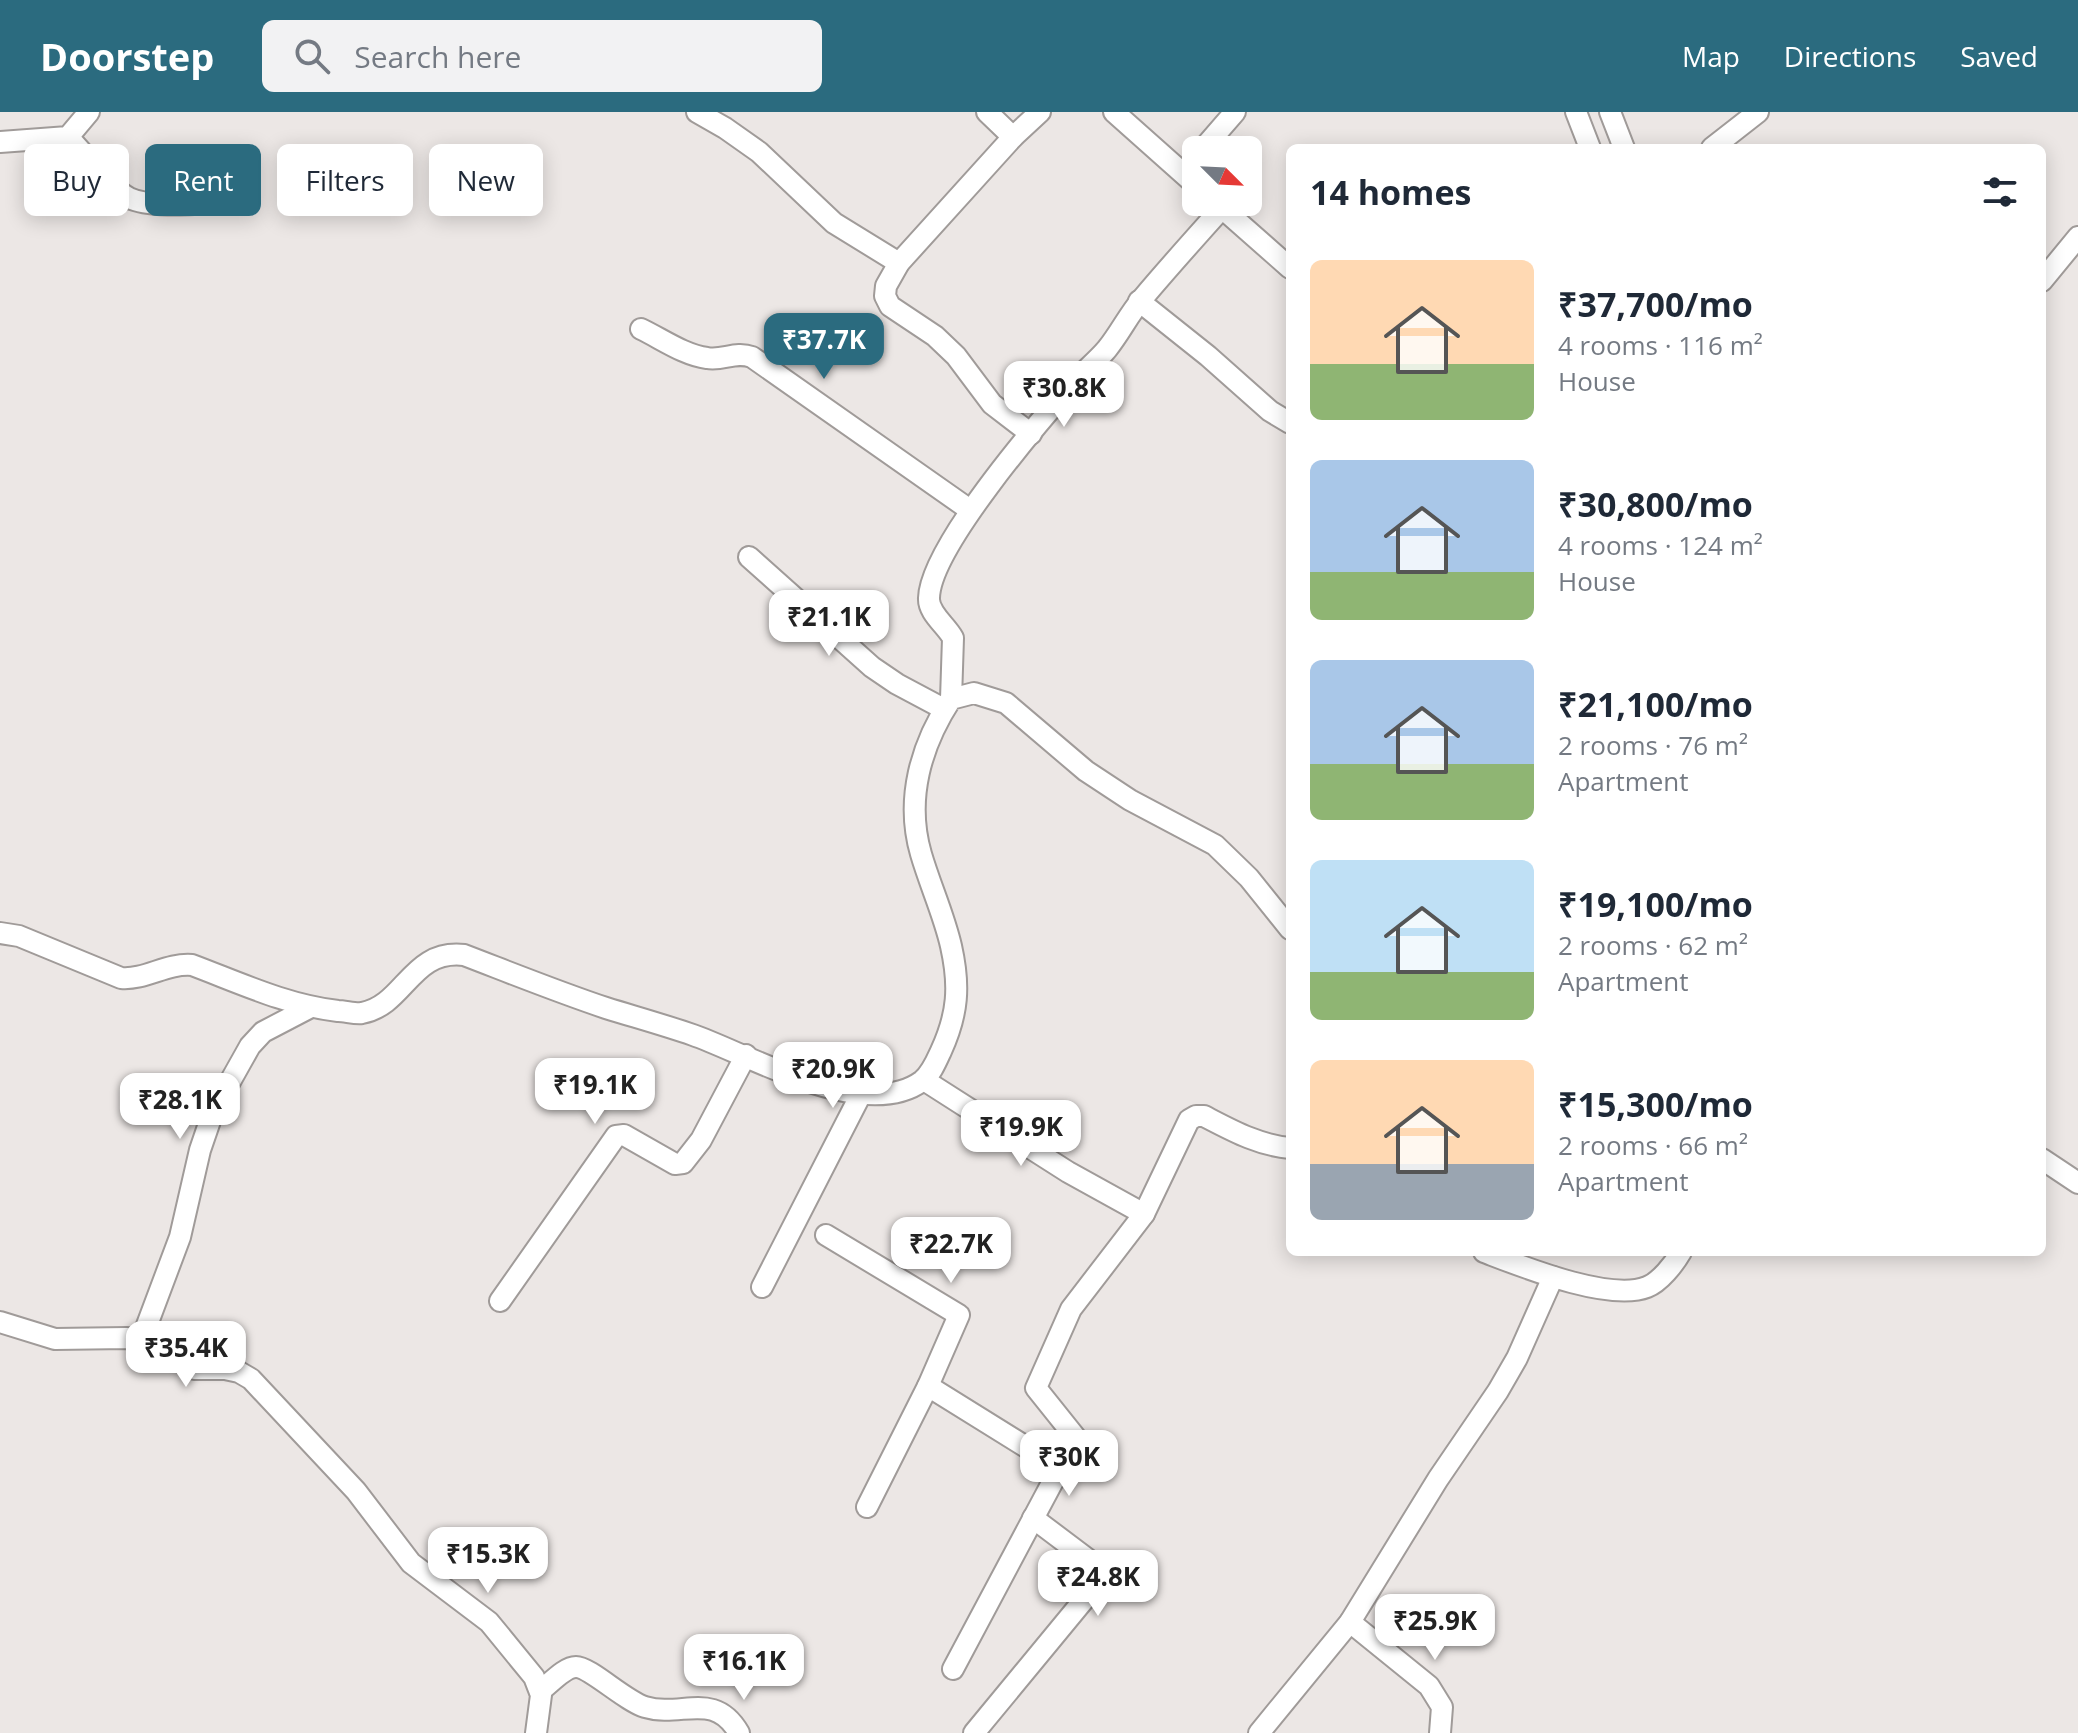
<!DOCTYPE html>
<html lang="en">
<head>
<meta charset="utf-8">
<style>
	:root { --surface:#fff; --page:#f2f2f3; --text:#1f2937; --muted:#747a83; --accent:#2b6b7f }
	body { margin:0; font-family:"Open Sans",sans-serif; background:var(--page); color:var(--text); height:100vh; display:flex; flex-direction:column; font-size:30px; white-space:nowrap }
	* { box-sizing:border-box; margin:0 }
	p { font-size:26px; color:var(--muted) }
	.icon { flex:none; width:44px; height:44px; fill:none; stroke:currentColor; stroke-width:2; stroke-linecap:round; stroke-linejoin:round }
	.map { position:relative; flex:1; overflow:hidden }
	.drawer { position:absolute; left:1286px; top:32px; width:760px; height:1112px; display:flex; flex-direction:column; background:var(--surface); border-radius:12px; box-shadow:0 4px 20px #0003 }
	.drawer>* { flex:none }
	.banner { position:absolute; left:24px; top:32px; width:760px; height:72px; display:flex; gap:16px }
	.needle { width:52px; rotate:114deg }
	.controls { position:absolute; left:1182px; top:24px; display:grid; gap:16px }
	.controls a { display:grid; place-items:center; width:80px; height:80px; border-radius:12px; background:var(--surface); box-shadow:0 4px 20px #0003; font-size:40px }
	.price { position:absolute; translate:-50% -68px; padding:0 18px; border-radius:16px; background:#fff; color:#222; font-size:26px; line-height:52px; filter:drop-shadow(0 2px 4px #0008) }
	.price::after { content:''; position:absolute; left:50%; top:48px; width:24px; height:18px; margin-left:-12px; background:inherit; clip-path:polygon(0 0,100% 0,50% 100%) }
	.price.current { background:var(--accent); color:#fff }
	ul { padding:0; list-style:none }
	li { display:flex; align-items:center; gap:24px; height:200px; padding:0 24px }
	li span { display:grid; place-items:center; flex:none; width:224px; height:160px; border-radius:12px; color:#555 }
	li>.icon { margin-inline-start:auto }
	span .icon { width:96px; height:96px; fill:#fffc; stroke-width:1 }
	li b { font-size:34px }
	h2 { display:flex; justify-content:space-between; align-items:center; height:96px; padding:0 24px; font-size:34px }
	.tag { padding:0 28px; border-radius:12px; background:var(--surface); box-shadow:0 4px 20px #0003; font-size:28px; line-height:72px }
	.tag.current { background:var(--accent); color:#fff }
	header { display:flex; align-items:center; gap:48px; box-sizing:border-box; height:112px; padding:0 40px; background:var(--accent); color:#fff }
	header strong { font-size:38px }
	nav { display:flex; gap:44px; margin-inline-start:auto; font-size:28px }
	.search { width:560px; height:72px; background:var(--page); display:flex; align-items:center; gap:20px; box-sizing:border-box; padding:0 28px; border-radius:12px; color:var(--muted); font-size:30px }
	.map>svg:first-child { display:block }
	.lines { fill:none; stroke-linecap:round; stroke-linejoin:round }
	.minor-casing { stroke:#a09b99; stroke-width:24 }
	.minor { stroke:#fff; stroke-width:20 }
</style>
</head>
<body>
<header>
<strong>Doorstep</strong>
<div class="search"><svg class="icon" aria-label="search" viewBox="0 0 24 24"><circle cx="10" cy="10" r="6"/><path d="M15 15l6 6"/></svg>Search here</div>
<nav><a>Map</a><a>Directions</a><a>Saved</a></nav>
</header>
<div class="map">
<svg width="2078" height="1621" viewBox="0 0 2078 1621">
	<rect width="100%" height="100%" fill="#ece7e5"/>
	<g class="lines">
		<g class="minor-casing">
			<g id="minor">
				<polyline points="697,0 725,16 759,40 834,111 899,151"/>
				<polyline points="987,0 1013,25"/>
				<polyline points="1114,0 1196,73"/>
				<polyline points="1576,0 1590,36"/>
				<polyline points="1610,0 1624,36"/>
				<path d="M68 25C85 42 109 75 129 86 152 97 202 91 228 90"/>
				<polyline points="0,30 68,25 89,0"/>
				<polyline points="1712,36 1758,0"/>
				<polyline points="1202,38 1235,0"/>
				<polyline points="1222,96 1290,156"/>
				<polyline points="2042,169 2078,125"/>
				<polyline points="1139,189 1208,244 1270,299 1290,311"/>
				<path d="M641 217C662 227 684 243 707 246 723 249 735 239 752 245L970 398"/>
				<polyline points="1031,322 992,292 956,244 935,224 890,194 885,184 886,174 899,151 1013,25 1040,0"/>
				<polyline points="749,445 872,555 897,572 944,597"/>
				<path d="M951 587 953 526C946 513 928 501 929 486 930 436 1038 311 1073 271 1084 259 1097 249 1107 237 1120 221 1129 202 1142 187 1168 156 1195 126 1222 96L1215 90"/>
				<path d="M0 821 19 824 121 866C146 868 166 851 192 853 240 871 286 893 338 899 345 899 355 902 362 901 405 893 411 837 464 843 511 861 558 880 606 896 635 905 664 913 693 923 750 943 865 1011 922 969 931 962 936 950 941 939 958 902 960 874 951 834 944 803 930 773 921 742 905 687 921 633 951 587L974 581 1006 591 1086 659 1130 688 1215 733 1249 766 1290 817"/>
				<polyline points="924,968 1068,1060 1144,1102"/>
				<polyline points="2042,1047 2078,1071"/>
				<polyline points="826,1123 959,1203 928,1274"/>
				<path d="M1484 1140C1521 1154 1609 1190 1647 1175 1660 1170 1674 1152 1681 1140"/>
				<polyline points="762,1175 861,982"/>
				<polyline points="500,1189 616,1024 624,1023 675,1052 683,1051 701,1028 746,943"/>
				<polyline points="0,1210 55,1227 127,1226 141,1229 194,1257 225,1257 239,1260 251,1267 356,1379 411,1451 489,1510 534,1565 541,1583 536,1621"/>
				<polyline points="141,1229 180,1125 200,1038 213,1000 250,934 263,920 309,896"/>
				<polyline points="867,1395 928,1274 1060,1356"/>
				<polyline points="1350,1510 1429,1574 1442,1595 1440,1621"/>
				<path d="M953 1557 1076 1326 1036 1276 1071 1197 1144 1102 1189 1008 1196 1004H1204C1233 1019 1258 1033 1290 1036"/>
				<path d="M540 1579C549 1573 564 1555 576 1555 590 1555 625 1589 645 1595 682 1606 714 1578 739 1621"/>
				<polyline points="974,1621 1106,1461 1033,1406"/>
				<polyline points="1259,1621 1350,1510 1438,1367 1498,1279 1517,1246 1553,1165"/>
			</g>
		</g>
		<use href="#minor" class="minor"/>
	</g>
</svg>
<div class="controls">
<a><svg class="needle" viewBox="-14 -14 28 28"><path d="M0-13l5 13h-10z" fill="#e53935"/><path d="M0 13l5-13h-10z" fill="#747a83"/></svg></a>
</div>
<b class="price current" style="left:824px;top:269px">₹37.7K</b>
<b class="price" style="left:1064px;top:317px">₹30.8K</b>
<b class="price" style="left:829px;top:546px">₹21.1K</b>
<b class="price" style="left:833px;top:998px">₹20.9K</b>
<b class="price" style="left:595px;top:1014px">₹19.1K</b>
<b class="price" style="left:180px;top:1029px">₹28.1K</b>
<b class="price" style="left:1021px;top:1056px">₹19.9K</b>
<b class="price" style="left:951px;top:1173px">₹22.7K</b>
<b class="price" style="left:186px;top:1277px">₹35.4K</b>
<b class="price" style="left:1069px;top:1386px">₹30K</b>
<b class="price" style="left:488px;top:1483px">₹15.3K</b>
<b class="price" style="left:1098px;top:1506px">₹24.8K</b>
<b class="price" style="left:1435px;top:1550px">₹25.9K</b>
<b class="price" style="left:744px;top:1590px">₹16.1K</b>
<div class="banner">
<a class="tag">Buy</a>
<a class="tag current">Rent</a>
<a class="tag">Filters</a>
<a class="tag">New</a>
</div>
<section class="drawer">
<h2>14 homes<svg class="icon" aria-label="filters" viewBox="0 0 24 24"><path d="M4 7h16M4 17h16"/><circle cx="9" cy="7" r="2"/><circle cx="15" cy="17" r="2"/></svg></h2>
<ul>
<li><span style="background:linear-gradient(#ffd9b3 65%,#8fb573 0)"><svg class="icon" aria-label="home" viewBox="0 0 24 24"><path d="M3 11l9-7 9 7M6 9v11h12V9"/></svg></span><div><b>₹37,700/mo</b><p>4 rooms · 116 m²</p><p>House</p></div></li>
<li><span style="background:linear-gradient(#a9c7e8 70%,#8fb573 0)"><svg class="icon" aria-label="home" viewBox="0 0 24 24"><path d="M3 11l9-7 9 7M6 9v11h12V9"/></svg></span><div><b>₹30,800/mo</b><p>4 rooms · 124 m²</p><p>House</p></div></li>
<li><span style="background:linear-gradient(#a9c7e8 65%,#8fb573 0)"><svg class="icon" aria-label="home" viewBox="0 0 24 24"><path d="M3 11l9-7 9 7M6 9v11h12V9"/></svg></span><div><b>₹21,100/mo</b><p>2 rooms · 76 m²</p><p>Apartment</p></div></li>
<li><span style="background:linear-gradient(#bfe0f5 70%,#8fb573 0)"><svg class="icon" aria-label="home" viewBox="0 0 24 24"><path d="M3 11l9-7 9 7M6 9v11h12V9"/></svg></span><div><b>₹19,100/mo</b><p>2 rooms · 62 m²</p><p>Apartment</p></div></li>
<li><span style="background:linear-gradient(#ffd9b3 65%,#9aa5b1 0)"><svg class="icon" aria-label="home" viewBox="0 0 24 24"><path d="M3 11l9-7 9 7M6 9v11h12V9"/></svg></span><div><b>₹15,300/mo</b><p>2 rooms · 66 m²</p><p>Apartment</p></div></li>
</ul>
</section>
</div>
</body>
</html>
